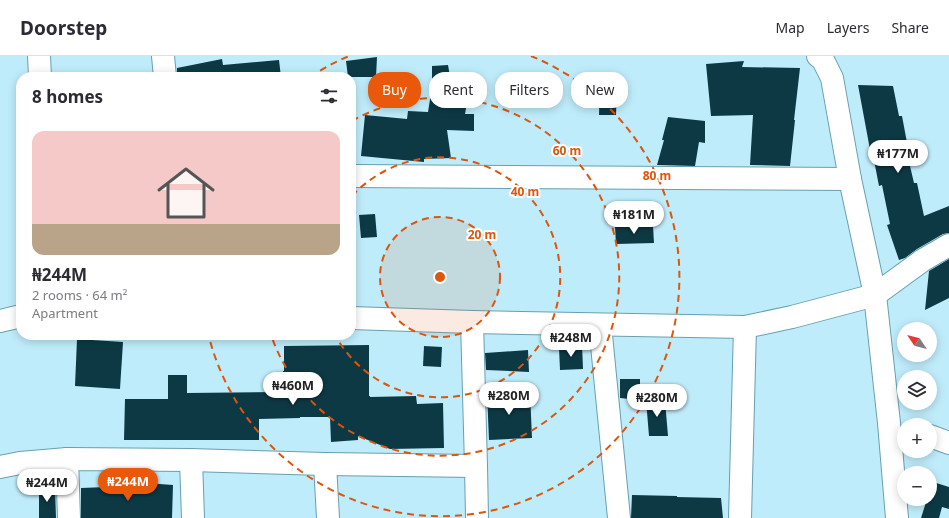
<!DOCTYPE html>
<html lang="en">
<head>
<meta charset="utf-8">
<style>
	:root { --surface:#fff; --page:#f2f2f3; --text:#2b2b33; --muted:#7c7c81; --line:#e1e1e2; --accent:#ea580c }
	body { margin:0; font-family:"Noto Sans",sans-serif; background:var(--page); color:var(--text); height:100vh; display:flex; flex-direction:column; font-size:15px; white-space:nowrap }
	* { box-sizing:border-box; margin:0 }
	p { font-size:13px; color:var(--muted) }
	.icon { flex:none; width:22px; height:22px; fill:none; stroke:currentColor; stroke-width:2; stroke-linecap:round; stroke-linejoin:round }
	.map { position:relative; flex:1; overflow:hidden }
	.drawer { position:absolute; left:16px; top:16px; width:340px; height:268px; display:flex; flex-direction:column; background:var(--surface); border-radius:16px; box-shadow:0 2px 10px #0003 }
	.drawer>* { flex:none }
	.top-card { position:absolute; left:368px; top:16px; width:380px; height:36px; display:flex; gap:8px }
	.needle { width:26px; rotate:305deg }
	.controls { position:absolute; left:897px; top:266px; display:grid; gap:8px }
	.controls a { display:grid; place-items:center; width:40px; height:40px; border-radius:50%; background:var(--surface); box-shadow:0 2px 10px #0003; font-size:20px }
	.price { position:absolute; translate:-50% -34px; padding:0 9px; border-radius:14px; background:#fff; color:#222; font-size:13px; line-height:26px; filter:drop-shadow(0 1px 2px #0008) }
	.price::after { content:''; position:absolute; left:50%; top:24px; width:12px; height:9px; margin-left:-6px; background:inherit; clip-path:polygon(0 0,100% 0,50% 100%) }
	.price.active { background:var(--accent); color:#fff }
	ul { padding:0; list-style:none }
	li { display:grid; align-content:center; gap:8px; height:212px; padding:0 16px }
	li+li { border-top:1px solid var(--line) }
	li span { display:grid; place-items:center; height:124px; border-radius:12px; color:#555 }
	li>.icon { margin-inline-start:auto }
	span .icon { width:72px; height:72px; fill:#fffc; stroke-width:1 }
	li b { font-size:17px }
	h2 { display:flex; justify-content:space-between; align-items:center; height:48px; padding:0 16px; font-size:17px }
	.tag { padding:0 14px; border-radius:16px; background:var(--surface); box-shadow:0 2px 10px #0003; font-size:14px; line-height:36px }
	.tag.active { background:var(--accent); color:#fff }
	header { display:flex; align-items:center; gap:24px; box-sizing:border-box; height:56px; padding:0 20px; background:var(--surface); border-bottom:1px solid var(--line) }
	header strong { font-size:19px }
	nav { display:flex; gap:22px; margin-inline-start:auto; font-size:14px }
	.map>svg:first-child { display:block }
	.building { fill:#0d3945 }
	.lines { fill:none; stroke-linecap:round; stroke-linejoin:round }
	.street-casing { stroke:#689fb1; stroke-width:24 }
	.street { stroke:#fff; stroke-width:22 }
	.ring { fill:none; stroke:#dc560d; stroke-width:2; stroke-dasharray:7 5 }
	.centre { fill:#dc560d; stroke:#fff; stroke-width:2 }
	.ring-label { font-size:12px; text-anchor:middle; font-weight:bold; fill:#dc560d; stroke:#fff; stroke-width:4; stroke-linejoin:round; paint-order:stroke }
</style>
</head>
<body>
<header>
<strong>Doorstep</strong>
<nav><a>Map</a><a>Layers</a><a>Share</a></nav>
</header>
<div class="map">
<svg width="949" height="462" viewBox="0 0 949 462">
	<rect width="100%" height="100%" fill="#bfecfb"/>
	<g class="building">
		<polygon points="377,1 376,21 348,21 346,5"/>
		<polygon points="222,3 223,9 279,4 281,21 177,21 177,12"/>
		<polygon points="744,5 742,11 800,12 794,64 795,64 790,110 750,109 753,59 711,60 706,8"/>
		<polygon points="448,9 453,38 469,36 465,58 474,58 474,75 447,74 451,102 424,103 424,106 361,100 365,59 407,63 408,55 428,56 432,31 432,10"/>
		<polygon points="600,26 617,27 616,59 599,59"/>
		<polygon points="858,29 893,30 899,60 902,60 908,92 906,93 914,127 917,127 924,160 949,150 949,177 943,178 917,193 905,202 899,204 887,169 890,168 882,129 879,130 873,99 871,99"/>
		<polygon points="668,61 705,65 705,87 699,86 695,110 657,109 664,84 662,84"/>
		<polygon points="375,158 377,181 361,182 359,159"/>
		<polygon points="653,170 654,187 616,188 615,171"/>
		<polygon points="949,203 949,242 925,254 929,215"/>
		<polygon points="77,283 123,286 120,333 75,330"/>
		<polygon points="582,288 583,313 560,314 559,292"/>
		<polygon points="369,289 369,340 370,340 370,341 416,340 417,348 443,347 444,392 390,393 358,380 358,384 331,386 330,361 300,361 300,362 259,363 259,384 124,384 125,343 168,343 168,319 187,319 187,337 282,336 283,315 284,315 284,290"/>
		<polygon points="424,290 442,291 441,311 423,310"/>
		<polygon points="528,294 529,316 486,314 485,297"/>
		<polygon points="620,323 640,323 640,344 620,342"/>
		<polygon points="530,336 532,382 489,384 487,337"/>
		<polygon points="646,344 665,345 668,380 649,380"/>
		<polygon points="132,426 173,429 172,462 81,462 81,432 132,430"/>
		<polygon points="933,426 949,431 949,453 942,451 939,462 921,462 927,443 930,443 930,435"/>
		<polygon points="39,431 55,431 56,462 39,462"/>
		<polygon points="632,439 677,440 677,441 721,442 723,462 631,462"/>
	</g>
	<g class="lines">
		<g class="street-casing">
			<g id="street">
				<polyline points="39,0 40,21"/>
				<polyline points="163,0 165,21"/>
				<polyline points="818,0 823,4 832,22 850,123 875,239 889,367 897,462"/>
				<polyline points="351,120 850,123"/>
				<polyline points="351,262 472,266 745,271 792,261 875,239 923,204 949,189"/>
				<polyline points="0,265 21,260"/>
				<polyline points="472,266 476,410 477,462"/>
				<polyline points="600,269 619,462"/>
				<polyline points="930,380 949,387"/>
				<polyline points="67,403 69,462"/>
				<polyline points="191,404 193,462"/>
				<polyline points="325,408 328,462"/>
				<polyline points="0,411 20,407 67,403 191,404 325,408 476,410"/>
				<polyline points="740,462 745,271"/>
			</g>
		</g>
		<use href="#street" class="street"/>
	</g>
	<circle cx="440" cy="221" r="60" fill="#dc560d" fill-opacity=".12"/>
	<g class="ring">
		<circle cx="440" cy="221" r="60"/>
		<path d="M352 140A120 120 0 1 1 335 279"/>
		<path d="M352 65A179 179 0 1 1 271 279"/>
		<path d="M310 21A239 239 0 0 1 349 0M531 0A239 239 0 1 1 209 281"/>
	</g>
	<circle cx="440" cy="221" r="6" class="centre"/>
	<g class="ring-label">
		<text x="567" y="99">60 m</text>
		<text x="657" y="124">80 m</text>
		<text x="525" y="140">40 m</text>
		<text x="482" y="183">20 m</text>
	</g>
</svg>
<div class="controls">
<a><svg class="needle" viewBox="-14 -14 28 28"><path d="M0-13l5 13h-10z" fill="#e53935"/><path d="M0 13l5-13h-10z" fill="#7c7c81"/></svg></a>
<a><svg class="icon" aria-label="layers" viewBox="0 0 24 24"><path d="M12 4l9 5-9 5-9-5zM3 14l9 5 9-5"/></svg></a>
<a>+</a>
<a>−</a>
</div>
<b class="price" style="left:898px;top:118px">₦177M</b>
<b class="price" style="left:634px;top:179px">₦181M</b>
<b class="price" style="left:571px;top:302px">₦248M</b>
<b class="price" style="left:293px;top:350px">₦460M</b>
<b class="price" style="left:509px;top:360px">₦280M</b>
<b class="price" style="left:657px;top:362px">₦280M</b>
<b class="price active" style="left:128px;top:446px">₦244M</b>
<b class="price" style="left:47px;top:447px">₦244M</b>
<div class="top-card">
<a class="tag active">Buy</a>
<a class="tag">Rent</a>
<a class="tag">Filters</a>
<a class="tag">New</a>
</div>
<section class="drawer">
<h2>8 homes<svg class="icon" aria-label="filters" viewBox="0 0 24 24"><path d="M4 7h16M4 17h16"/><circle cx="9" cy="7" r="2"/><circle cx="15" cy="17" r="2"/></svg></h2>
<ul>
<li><span style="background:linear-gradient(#f6c9c9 75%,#b9a48a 0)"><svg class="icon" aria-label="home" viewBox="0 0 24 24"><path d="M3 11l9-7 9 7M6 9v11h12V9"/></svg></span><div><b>₦244M</b><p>2 rooms · 64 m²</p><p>Apartment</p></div></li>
</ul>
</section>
</div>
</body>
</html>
